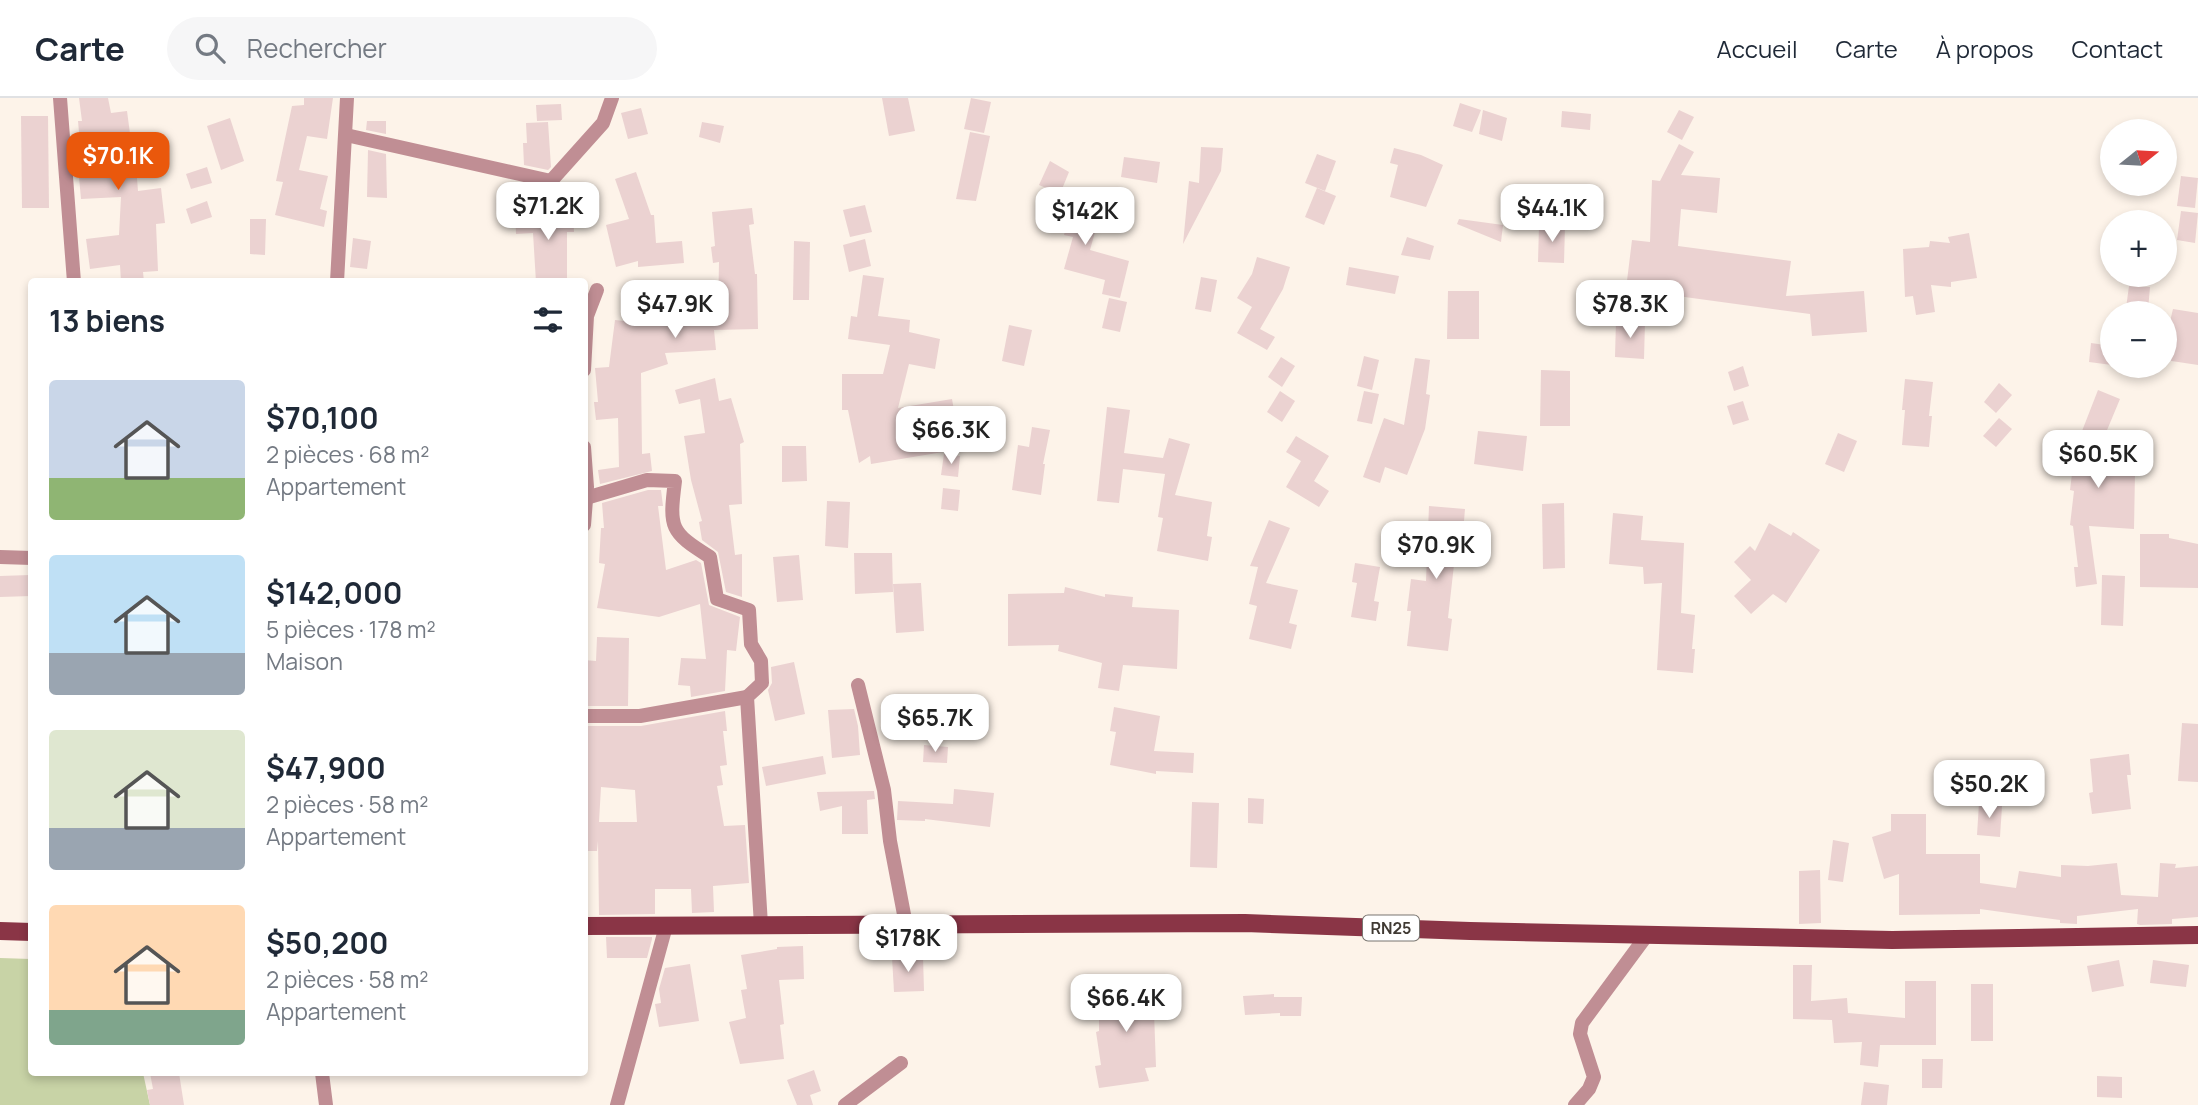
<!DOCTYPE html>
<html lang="fr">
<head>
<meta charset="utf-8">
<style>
	:root { --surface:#fff; --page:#f6f6f7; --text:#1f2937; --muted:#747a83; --line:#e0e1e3; --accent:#ea580c }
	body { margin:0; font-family:Manrope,sans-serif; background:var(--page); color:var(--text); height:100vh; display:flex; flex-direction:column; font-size:26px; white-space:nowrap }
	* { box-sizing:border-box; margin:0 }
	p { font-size:23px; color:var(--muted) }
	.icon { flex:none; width:38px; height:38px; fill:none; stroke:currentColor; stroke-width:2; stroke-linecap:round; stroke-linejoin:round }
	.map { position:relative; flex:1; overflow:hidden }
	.drawer { position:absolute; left:28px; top:180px; width:560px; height:798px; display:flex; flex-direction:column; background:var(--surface); border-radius:7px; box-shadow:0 4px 10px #0003 }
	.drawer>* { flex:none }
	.needle { width:46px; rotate:72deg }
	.tools { position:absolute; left:2100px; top:21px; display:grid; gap:14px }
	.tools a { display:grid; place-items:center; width:77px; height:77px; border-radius:50%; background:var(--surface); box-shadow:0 4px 10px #0003; font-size:35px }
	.price { position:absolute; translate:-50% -60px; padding:0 16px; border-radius:14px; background:#fff; color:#222; font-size:23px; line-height:46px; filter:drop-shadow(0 2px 4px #0008) }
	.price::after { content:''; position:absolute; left:50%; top:42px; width:21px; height:16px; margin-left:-10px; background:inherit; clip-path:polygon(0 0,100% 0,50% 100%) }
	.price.active { background:var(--accent); color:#fff }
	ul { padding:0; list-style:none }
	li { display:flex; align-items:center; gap:21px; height:175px; padding:0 21px }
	li span { display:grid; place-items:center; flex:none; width:196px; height:140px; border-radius:7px; color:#555 }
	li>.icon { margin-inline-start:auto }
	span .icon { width:84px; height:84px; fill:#fffc; stroke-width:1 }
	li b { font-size:30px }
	h2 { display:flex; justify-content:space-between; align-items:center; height:84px; padding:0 21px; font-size:30px }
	header { display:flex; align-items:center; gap:42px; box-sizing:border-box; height:98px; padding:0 35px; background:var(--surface); border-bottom:2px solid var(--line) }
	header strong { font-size:33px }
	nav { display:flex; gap:38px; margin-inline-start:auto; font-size:24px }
	.search { width:490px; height:63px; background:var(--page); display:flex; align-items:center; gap:18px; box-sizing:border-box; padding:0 24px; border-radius:38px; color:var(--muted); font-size:26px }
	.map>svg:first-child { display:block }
	.green { fill:#c8d3a6 }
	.building { fill:#ebd2d1; fill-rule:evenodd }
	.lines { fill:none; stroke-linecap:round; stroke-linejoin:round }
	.minor { stroke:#c08e94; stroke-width:14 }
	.primary { stroke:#8a3546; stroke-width:18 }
	.labels { text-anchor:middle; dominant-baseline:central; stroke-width:6; stroke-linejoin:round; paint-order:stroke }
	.shield { fill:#fff; stroke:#797570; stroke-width:2 }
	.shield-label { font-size:16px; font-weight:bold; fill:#403a33 }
</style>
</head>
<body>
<header>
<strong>Carte</strong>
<div class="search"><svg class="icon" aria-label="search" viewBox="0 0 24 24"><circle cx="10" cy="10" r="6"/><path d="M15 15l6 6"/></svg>Rechercher</div>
<nav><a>Accueil</a><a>Carte</a><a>À propos</a><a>Contact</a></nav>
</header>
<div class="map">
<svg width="2198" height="1007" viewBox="0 0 2198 1007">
	<rect width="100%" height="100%" fill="#fdf3e9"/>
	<polygon class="green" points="0,860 31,861 32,975 143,975 150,1007 0,1007"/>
	<g class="building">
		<polygon points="79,0 108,0 111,15 127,13 131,43 134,42 138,93 161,90 165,125 156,126 158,173 143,174 144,184 121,184 120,167 90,171 86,141 119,137 121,99 81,101 79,79 83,79 78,23 82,23"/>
		<polygon points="304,0 333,0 327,41 307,38 299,72 328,78 320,111 327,113 324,129 275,117 283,84 276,83 292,8 304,7"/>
		<polygon points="882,0 908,0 915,33 889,38"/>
		<polygon points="971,0 991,4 984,35 964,31"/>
		<polygon points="1460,5 1481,12 1472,34 1453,28"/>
		<polygon points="561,6 562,22 537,23 536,7"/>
		<polygon points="641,10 648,36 628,41 621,15"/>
		<polygon points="1483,12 1507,20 1502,43 1479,36"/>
		<polygon points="1679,12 1694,19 1682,42 1667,34"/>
		<polygon points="1562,13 1591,16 1590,32 1561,29"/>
		<polygon points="21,18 48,18 49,110 22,110"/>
		<polygon points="230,20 244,63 221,72 207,28"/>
		<polygon points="367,23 386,23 386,36 366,32"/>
		<polygon points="548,24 551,69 548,72 524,67 523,45 527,45 526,25"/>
		<polygon points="702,24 724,28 720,45 699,39"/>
		<polygon points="970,34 990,38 976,103 956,101"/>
		<polygon points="1679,46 1694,54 1681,77 1720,80 1717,115 1681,111 1678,148 1791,163 1786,198 1864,193 1867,234 1812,238 1810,216 1626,191 1632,142 1650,144 1652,82 1660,83"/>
		<polygon points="1201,49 1223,50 1221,73 1183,146 1189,83 1199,85"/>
		<polygon points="1394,50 1421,57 1443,67 1426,109 1390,99 1398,67 1390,65"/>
		<polygon points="368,52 386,56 387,100 367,99"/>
		<polygon points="1317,56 1336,63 1325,93 1305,85"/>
		<polygon points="1124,59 1160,64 1157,85 1121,79"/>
		<polygon points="1050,63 1069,74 1060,96 1039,87"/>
		<polygon points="207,69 212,85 191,91 186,76"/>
		<polygon points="636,74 651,117 654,117 656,145 682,143 684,165 638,169 638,163 616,169 606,127 629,121 615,81"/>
		<polygon points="2181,78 2198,80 2195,110 2177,108"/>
		<polygon points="1317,90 1336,98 1324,127 1305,119"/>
		<polygon points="1050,97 1070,106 1068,111 1099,120 1090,152 1129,163 1120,200 1102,196 1105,182 1064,171 1073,139 1064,137 1065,133 1039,122"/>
		<polygon points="207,103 212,119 191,126 186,111"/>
		<polygon points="865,107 872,134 850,139 843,112"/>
		<polygon points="752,110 754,126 749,127 755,176 757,176 758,231 714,232 716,252 665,255 668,266 641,275 642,356 650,355 652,373 600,386 598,372 619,369 618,320 596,322 594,304 598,304 595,270 609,269 615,222 650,226 649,220 718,214 719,164 713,165 711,149 715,148 712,114"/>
		<polygon points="573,113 574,134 567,134 567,184 536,184 533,135 516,136 515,115"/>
		<polygon points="2181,113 2198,115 2195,145 2177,142"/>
		<polygon points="250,121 266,121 265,157 250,156"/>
		<polygon points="1459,121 1503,127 1501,144 1457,126"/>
		<polygon points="1539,128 1565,128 1564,165 1538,164"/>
		<polygon points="1969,135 1977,180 1951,184 1951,189 1931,187 1935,214 1916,217 1913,198 1905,199 1903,151 1929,149 1930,143 1950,145 1948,139"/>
		<polygon points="1407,139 1434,148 1430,162 1401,157"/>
		<polygon points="353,140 371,143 367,171 350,169"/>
		<polygon points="865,141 871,168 849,174 843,147"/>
		<polygon points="794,143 810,144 809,202 793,202"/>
		<polygon points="1257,159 1290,169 1283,191 1260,231 1275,239 1267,252 1237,235 1252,209 1237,200 1252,176"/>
		<polygon points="1349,169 1399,178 1395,196 1346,187"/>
		<polygon points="863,177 884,180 878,218 910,222 909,234 940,241 935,271 909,266 898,310 952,301 955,318 949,319 955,352 871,366 870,358 859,365 848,312 842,312 842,276 883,276 890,247 848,241 851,218 857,219"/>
		<polygon points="1201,179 1217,182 1211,214 1195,211"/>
		<polygon points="2129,188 2150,189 2148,212 2126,210"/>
		<polygon points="1448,193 1479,193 1479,241 1447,241"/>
		<polygon points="1109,200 1127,204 1120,234 1102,230"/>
		<polygon points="2173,211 2198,215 2198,267 2165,262 2165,244"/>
		<polygon points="1616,222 1645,224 1644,261 1615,259"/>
		<polygon points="1009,227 1032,232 1024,268 1002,263"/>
		<polygon points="2091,245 2112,248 2112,267 2089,264"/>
		<polygon points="1364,258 1379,262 1372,292 1357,288"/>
		<polygon points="1281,259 1295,268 1282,289 1268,279"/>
		<polygon points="1415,260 1430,262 1426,296 1430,297 1425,331 1407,377 1385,369 1380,385 1363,379 1384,320 1404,327"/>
		<polygon points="1743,268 1749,288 1734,293 1728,274"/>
		<polygon points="1541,272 1570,273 1570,328 1540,328"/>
		<polygon points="715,280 719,303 731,300 744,344 740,346 742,406 729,407 735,457 742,456 742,499 726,494 718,454 702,442 699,424 702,423 691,382 684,338 705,335 700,301 679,306 675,292"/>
		<polygon points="1905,281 1933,284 1929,318 1932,318 1929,349 1902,347 1905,312 1902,312"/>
		<polygon points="1999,285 2012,297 1996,315 1984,304"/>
		<polygon points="2098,292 2120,301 2090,373 2135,375 2134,431 2089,428 2097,486 2076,489 2074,469 2078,469 2073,428 2070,427 2074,393 2070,392 2075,351"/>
		<polygon points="1280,293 1295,303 1282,324 1267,314"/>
		<polygon points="1364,293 1379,296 1372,326 1357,323"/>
		<polygon points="1743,303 1749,322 1733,327 1727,308"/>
		<polygon points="1107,309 1130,312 1124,355 1163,360 1169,340 1190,346 1175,397 1212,404 1207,438 1212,439 1208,463 1157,453 1163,420 1158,419 1165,376 1123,371 1119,405 1097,403"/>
		<polygon points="1999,320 2012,331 1996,349 1983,338"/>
		<polygon points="1032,329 1050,332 1043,366 1045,366 1041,397 1012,392 1018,347 1029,349"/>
		<polygon points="1478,333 1527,338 1523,373 1474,366"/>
		<polygon points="1838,335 1857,343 1844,374 1825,366"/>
		<polygon points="1296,338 1329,358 1314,383 1329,393 1319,409 1286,389 1301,363 1286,354"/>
		<polygon points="782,348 806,348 807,383 782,384"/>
		<polygon points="944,356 960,358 958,379 941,377"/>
		<polygon points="943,390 960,392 958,413 941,411"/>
		<polygon points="648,392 661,392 663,408 658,408 666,472 696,462 701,465 709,507 740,519 736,553 727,552 725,593 691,599 690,588 678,587 681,560 706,561 700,506 659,519 597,510 605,466 599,465 601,430 604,430 602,405"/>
		<polygon points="827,403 850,404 848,450 825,448"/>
		<polygon points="1564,405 1565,470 1543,471 1542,406"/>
		<polygon points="1429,408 1465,411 1461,459 1455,458 1448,520 1452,521 1448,553 1407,548 1411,513 1407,513 1411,481 1426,483"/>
		<polygon points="1613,415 1643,418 1641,442 1684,445 1681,515 1695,517 1692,551 1695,551 1693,575 1657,572 1662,485 1644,486 1643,469 1609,466"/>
		<polygon points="1269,422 1290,430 1266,485 1298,492 1289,525 1297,527 1291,551 1249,541 1257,508 1249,506 1258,469 1250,468"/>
		<polygon points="1769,425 1791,438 1793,434 1820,452 1786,505 1773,496 1751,516 1734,498 1751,482 1734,464 1750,448 1755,453"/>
		<polygon points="2140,436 2169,436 2169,440 2198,446 2198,490 2140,489"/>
		<polygon points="854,455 892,455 893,494 855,496"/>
		<polygon points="799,457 803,502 777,504 773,459"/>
		<polygon points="1355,465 1380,469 1374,503 1379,504 1376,523 1351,519 1357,485 1352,484"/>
		<polygon points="30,477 31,498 0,499 0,478"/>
		<polygon points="2102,477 2125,478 2123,528 2101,527"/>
		<polygon points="921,485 924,533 896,535 893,486"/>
		<polygon points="1065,489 1105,499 1105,496 1133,499 1132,509 1179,512 1177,571 1123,567 1119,593 1098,590 1102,565 1058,553 1059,547 1008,548 1008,496 1064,495"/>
		<polygon points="597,539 629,540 628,608 584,608 584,562 596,563"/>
		<polygon points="794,564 805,616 775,623 768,592 772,585 771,569"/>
		<polygon points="1114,609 1160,618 1154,653 1194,655 1193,675 1156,673 1156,676 1110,667 1116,634 1110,633"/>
		<polygon points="854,611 858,628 860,657 832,660 828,612"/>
		<path d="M725 613 727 633H723L727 667 720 668 723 687 717 688 724 728 745 727 749 785 713 788 714 814 692 815 691 791H655V816L599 817 598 743 597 753H584V628H641ZM601 689 635 692 637 724H599Z"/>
		<polygon points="2182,625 2198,626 2198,684 2178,683"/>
		<polygon points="924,647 948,649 947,665 923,664"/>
		<polygon points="2129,656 2131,677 2127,677 2131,711 2092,716 2089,695 2093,694 2090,661"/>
		<polygon points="823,658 826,676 766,688 762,669"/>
		<polygon points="954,691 994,695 990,729 925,721 925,723 897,722 898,703 953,706"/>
		<polygon points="874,693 875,701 867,702 868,736 842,736 842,708 820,713 817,694"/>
		<polygon points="1248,700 1264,701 1263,726 1248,725"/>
		<polygon points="1192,704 1219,705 1217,770 1190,769"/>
		<polygon points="1979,705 2002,708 2000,739 1977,737"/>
		<polygon points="1891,716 1926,716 1926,756 1980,756 1980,785 2016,790 2019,773 2061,779 2061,767 2088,768 2117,765 2121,797 2158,799 2160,765 2176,766 2175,770 2198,768 2198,819 2172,821 2172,826 2140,827 2137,826 2138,811 2077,818 2077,826 2060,825 2060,822 1980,811 1980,816 1899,817 1899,776 1884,781 1872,739 1891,733"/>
		<polygon points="1833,742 1849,745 1843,784 1828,782"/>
		<polygon points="1820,772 1821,825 1799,826 1799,773"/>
		<polygon points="606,839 652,839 652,841 647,860 607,860"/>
		<polygon points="803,848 804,881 779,882 784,926 780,927 784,961 740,966 729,924 746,920 741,892 747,891 741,857 777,851 777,849"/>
		<polygon points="923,858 924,893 894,894 892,859"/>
		<polygon points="2119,862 2124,888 2092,894 2087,868"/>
		<polygon points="2153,862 2189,867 2186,889 2150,885"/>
		<polygon points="690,866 699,923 659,929 655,906 661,905 659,891 665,870"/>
		<polygon points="1793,867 1812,867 1811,903 1847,900 1848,915 1905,920 1905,883 1936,883 1936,947 1880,947 1878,969 1860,967 1862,944 1834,945 1832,922 1793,921"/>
		<polygon points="1099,886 1153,886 1156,969 1145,970 1149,983 1099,990 1095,968 1101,967 1096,934 1099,933"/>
		<rect x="1971" y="886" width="22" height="57"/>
		<polygon points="1274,896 1274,899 1302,899 1301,918 1280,918 1280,915 1245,917 1243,898"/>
		<polygon points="1922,961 1943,961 1942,990 1922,990"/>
		<polygon points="814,972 821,993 810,997 813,1007 797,1007 787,982"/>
		<polygon points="150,975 179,975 184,1007 150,1007 147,992 153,991"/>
		<polygon points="2097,978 2122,979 2122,1000 2097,999"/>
		<polygon points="1864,984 1889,987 1887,1007 1861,1007"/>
	</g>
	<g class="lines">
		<g class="minor">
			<polyline points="60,0 74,184"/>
			<polyline points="346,37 551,83 603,25 612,0"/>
			<polyline points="337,184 347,0"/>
			<polyline points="584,272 587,218 597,192"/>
			<polyline points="584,349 587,389 584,427"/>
			<path d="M586 400 647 382 675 383C669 430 670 434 710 459L717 501 749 512 751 546 761 563 762 585 747 599 761 827"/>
			<polyline points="0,459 32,460"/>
			<polyline points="858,587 884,692 890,743 906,827"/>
			<polyline points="584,618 640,618 747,599"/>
			<polyline points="322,975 326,1007"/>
			<polyline points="617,1007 666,828"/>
			<polyline points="845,1007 901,965"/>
			<polyline points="1575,1007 1589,991 1594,979 1580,936 1582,925 1647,837"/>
		</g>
		<g class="primary">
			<polyline points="584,828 1245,825 1470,833 1892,842 2198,837"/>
			<polyline points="0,833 32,834"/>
		</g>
	</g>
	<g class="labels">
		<rect class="shield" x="1363" y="817.5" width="56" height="25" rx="5"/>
		<g class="shield-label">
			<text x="1391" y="830">RN25</text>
		</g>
	</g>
</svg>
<div class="tools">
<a><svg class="needle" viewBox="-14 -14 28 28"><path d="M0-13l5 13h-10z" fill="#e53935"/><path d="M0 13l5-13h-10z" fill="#747a83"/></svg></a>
<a>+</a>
<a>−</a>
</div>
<b class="price active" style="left:118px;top:94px">$70.1K</b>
<b class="price" style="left:548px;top:144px">$71.2K</b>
<b class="price" style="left:1552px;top:146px">$44.1K</b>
<b class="price" style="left:1085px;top:149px">$142K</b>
<b class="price" style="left:675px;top:242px">$47.9K</b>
<b class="price" style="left:1630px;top:242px">$78.3K</b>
<b class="price" style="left:951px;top:368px">$66.3K</b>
<b class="price" style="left:2098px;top:392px">$60.5K</b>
<b class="price" style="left:1436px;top:483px">$70.9K</b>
<b class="price" style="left:935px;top:656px">$65.7K</b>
<b class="price" style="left:1989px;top:722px">$50.2K</b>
<b class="price" style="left:908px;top:876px">$178K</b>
<b class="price" style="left:1126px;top:936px">$66.4K</b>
<section class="drawer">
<h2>13 biens<svg class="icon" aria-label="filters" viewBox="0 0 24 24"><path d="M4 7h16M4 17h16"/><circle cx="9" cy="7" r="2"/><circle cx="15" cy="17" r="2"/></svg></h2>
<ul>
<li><span style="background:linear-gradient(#c9d6e8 70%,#8fb573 0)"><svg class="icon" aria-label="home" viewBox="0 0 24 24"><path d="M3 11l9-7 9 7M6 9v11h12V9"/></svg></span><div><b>$70,100</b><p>2 pièces · 68 m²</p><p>Appartement</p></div></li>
<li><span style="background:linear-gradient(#bfe0f5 70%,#9aa5b1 0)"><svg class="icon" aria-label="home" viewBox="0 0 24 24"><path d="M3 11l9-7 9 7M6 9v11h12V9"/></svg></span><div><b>$142,000</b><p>5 pièces · 178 m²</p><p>Maison</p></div></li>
<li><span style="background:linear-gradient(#dfe7d0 70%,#9aa5b1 0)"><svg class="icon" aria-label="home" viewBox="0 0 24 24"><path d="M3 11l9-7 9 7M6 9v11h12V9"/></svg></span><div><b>$47,900</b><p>2 pièces · 58 m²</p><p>Appartement</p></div></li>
<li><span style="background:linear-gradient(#ffd9b3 75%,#7fa58c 0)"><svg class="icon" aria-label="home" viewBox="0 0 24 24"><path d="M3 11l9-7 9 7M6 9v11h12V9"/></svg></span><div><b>$50,200</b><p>2 pièces · 58 m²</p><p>Appartement</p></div></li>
</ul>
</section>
</div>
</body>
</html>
